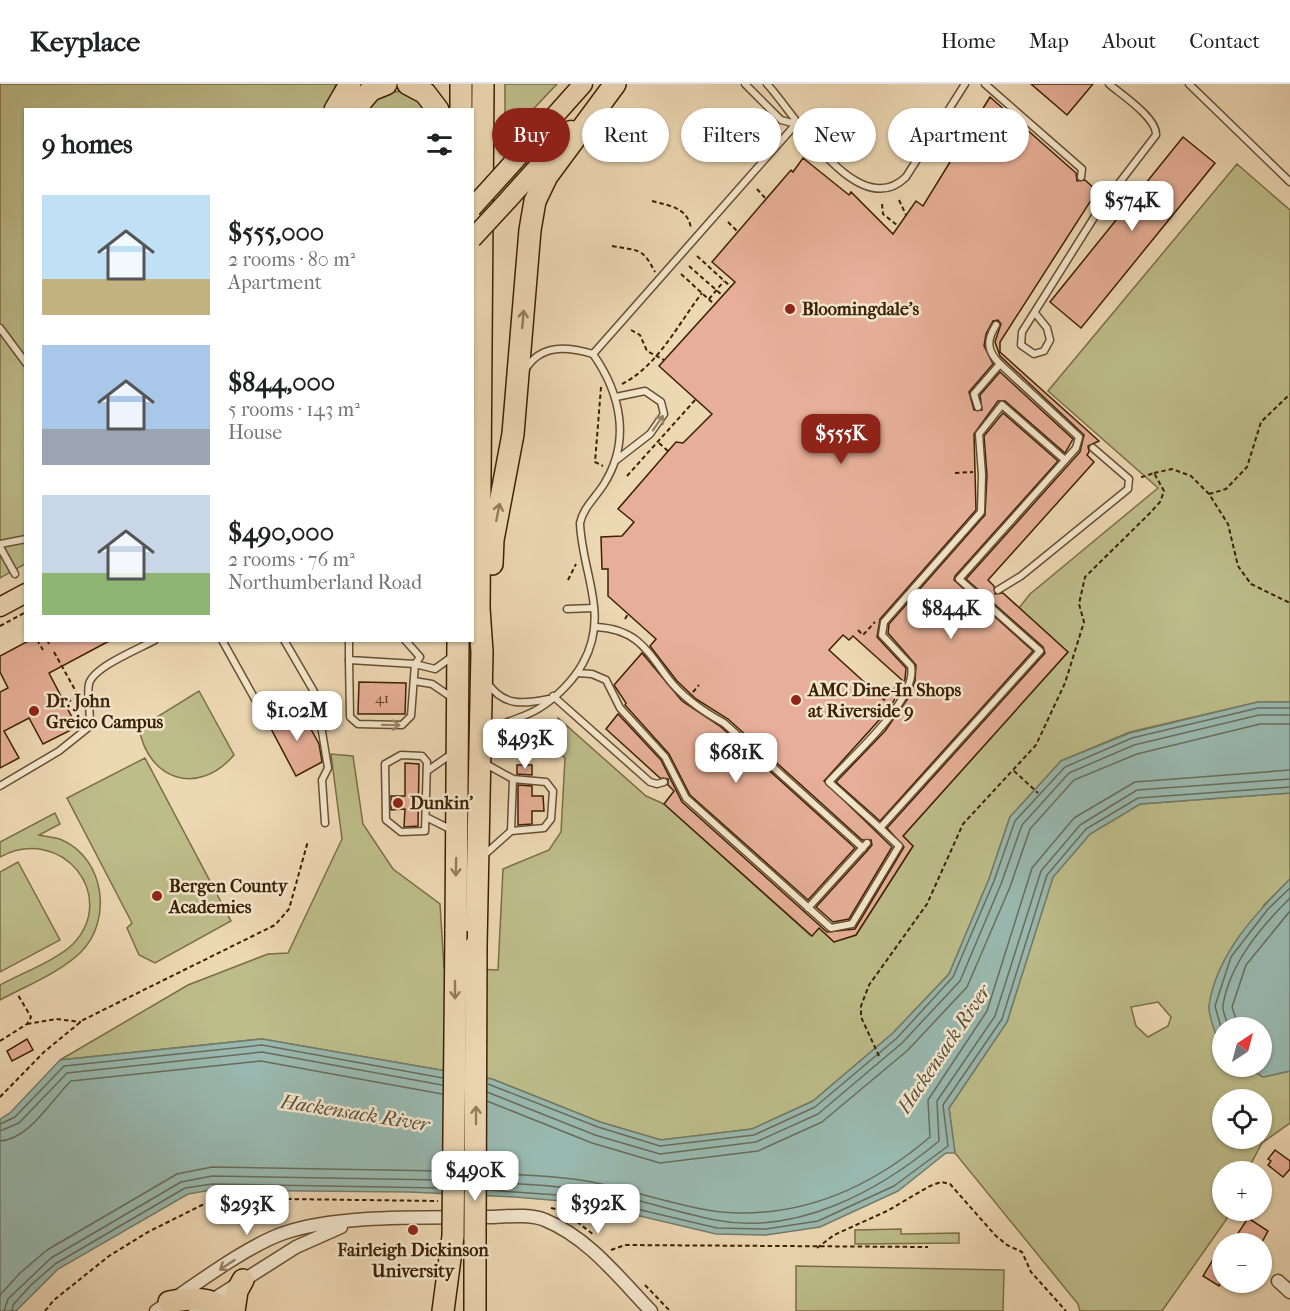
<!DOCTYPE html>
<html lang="en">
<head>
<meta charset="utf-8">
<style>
	:root { --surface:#fff; --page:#f2f2f2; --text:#202124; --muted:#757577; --line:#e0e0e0; --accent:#8f2418 }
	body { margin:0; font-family:"IM FELL French Canon",serif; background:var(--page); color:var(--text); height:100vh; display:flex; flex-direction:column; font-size:22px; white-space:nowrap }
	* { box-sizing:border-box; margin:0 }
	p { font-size:20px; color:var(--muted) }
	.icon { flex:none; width:33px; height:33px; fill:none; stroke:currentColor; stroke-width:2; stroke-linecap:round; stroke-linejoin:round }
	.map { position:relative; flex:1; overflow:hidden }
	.side { position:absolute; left:24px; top:24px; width:450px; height:534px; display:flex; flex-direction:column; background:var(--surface); border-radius:0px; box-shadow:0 2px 4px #0004 }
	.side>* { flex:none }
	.banner { position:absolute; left:492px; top:24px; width:570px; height:54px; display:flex; gap:12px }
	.needle { width:39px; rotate:36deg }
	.buttons { position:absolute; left:1212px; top:933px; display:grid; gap:12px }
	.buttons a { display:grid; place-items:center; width:60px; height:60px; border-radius:50%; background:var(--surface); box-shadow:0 2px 4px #0004; font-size:30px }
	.price { position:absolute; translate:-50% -51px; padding:0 14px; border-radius:12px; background:#fff; color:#222; font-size:20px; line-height:39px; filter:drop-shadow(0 2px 3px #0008) }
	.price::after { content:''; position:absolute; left:50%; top:36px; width:18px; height:14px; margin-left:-9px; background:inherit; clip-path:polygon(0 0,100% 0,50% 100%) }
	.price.selected { background:var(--accent); color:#fff }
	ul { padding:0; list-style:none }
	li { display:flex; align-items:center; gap:18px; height:150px; padding:0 18px }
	li span { display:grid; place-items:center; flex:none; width:168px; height:120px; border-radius:0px; color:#555 }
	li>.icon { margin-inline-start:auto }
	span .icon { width:72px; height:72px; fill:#fffc; stroke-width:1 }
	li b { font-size:26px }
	h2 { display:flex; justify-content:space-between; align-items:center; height:72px; padding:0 18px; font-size:26px }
	.chip { padding:0 21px; border-radius:27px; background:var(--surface); box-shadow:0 2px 4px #0004; font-size:21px; line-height:54px }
	.chip.selected { background:var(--accent); color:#fff }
	header { display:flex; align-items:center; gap:36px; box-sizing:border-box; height:84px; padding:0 30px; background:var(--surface); border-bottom:2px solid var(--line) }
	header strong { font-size:28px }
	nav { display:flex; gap:33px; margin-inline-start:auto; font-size:21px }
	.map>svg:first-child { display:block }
	.green { fill:#bdbd8a; stroke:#7c6e46; stroke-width:1.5; fill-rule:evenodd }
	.water { fill:#99b9b0; stroke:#747c6a; stroke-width:1.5 }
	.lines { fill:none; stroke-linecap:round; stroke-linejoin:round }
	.shore { stroke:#6a6c59; stroke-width:1.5 }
	.building { fill:#e7af99; stroke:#3c2002; stroke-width:1.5; fill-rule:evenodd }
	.lane-casing { stroke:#684e2e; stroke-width:9 }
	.street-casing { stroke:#684e2e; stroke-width:15 }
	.primary-casing { stroke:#3c2002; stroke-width:21 }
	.highway-casing { stroke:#3c2002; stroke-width:24 }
	.path { stroke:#3c2002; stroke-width:2; stroke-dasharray:4.5 3; stroke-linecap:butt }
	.lane { stroke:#f3e6ce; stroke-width:6 }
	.street { stroke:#f3e6ce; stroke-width:12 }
	.primary { stroke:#edd8b4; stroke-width:18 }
	.highway { stroke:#edd8b4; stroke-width:21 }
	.primary-bridge-casing { stroke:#3c2002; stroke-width:21; stroke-linecap:butt }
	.highway-bridge-casing { stroke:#3c2002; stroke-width:24; stroke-linecap:butt }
	.primary-bridge { stroke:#edd8b4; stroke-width:18 }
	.highway-bridge { stroke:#edd8b4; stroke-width:21 }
	.oneway { stroke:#947c5b }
	.oneway2 { stroke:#988368 }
	.poi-dot { fill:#8f2418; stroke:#f3e6ce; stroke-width:2 }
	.labels { text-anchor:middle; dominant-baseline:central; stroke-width:5; stroke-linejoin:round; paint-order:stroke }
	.number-label { font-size:15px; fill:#674428 }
	.poi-label { font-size:18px; font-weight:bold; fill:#3c2002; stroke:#f3e6ce; text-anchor:start }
	.water-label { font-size:20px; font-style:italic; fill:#584e36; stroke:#f3e6ce }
</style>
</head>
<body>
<header>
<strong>Keyplace</strong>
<nav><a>Home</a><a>Map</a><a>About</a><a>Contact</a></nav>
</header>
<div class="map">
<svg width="1290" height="1227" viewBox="0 0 1290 1227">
	<rect width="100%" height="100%" fill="#edd8b4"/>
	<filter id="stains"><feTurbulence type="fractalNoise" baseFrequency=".00333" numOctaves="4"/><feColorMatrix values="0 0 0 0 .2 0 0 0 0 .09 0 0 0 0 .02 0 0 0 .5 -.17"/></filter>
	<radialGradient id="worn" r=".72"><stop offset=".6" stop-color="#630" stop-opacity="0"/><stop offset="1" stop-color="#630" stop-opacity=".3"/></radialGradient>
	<g class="green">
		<polygon points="0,0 336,0 326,25 26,26 25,480 0,494"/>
		<polygon points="505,0 557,0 505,55"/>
		<path d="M401 7 411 9 429 26H364C373 12 386 9 401 7Z"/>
		<polygon points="1237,80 1290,126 1290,618 1258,618 1130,648 1061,677 1010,733 989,795 949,890 893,949 813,1017 752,1045 661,1056 600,1038 492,995 262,955 60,976 188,901 268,870 288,869 342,755 331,670 353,672 363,740 393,785 440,820 444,884 498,886 503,785 549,766 561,748 565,674 545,656 558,634 646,712 664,720 811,852 819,844 834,858 856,851 913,762 903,752 1068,568 1019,524 1030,510 1158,404 1048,307"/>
		<path d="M199 607 234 671C198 713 148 696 139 644Z"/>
		<polygon points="145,674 231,837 155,879 139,871 127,844 132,839 67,714"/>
		<path d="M1290 709V795L1264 821 1209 923 1222 964V982L1248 983 1263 993 1290 987V1039L1262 1059 1247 1087 1222 1088V1126L1230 1127 1226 1136 1162 1227H1080L1078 1220 955 1069 949 1024 1007 938 1053 793 1090 750 1140 720ZM1158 918 1171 933 1168 942 1148 953 1136 942 1131 923ZM1222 1016H1262V1054H1222Z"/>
		<path d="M55 729 60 740 39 751C46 753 55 753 62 756 105 775 113 837 80 869 59 889 26 902 0 916V901C20 890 57 876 73 860 119 812 62 740 0 773V758Z"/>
		<polygon points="18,778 60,856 0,888 0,788"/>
		<polygon points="901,1145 901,1150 959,1149 959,1159 855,1160 855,1146"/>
		<polygon points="796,1182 1004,1186 1003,1227 796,1227"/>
	</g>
	<g class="water">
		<polygon points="1258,618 1290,618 1290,709 1140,720 1090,750 1053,793 1007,938 949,1024 955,1069 946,1069 898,1107 820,1143 766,1151 716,1150 585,1119 515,1113 409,1108 211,1106 188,1110 58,1185 16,1227 0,1227 0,1035 10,1029 60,976 262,955 492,995 600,1038 661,1056 752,1045 813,1017 893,949 949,890 989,795 1010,733 1061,677 1130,649"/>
		<path d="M1290 795V987L1263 993 1248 983 1262 982V944H1222V964C1217 955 1208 931 1209 921 1217 870 1255 830 1290 795Z"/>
	</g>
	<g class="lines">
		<g class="shore">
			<path d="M1229 944C1227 937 1222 928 1223 921 1230 879 1261 843 1290 814"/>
			<polyline points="1239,944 1232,923 1246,881 1290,827"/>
			<polyline points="1222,947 1215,922 1231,873 1268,825 1290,804"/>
			<polyline points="488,1000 598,1043 660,1062 754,1051 815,1023 897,954 953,893 994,797 1015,737 1065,683 1132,654 1258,624 1290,624"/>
			<polyline points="487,1008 595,1051 660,1070 756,1058 818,1030 902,959 960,897 1001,800 1022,741 1069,689 1134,661 1259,631 1290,631"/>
			<polyline points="487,1017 592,1059 660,1079 758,1067 822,1038 908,966 967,903 1010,803 1030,745 1074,696 1137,670 1260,640 1290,640"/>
			<polyline points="0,1040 15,1033 64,982 262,961 443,994"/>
			<polyline points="0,1047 19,1039 67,989 262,968 442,1001"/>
			<path d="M0 1057C30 1055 51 1016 71 997L261 977 442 1010"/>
			<path d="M487 1089C521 1091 558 1091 592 1098 632 1106 682 1124 721 1128 801 1135 869 1105 930 1053L928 1016 987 927 1032 784 1074 734 1135 698 1290 686"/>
			<path d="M487 1098C520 1100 554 1101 587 1106 630 1112 672 1127 715 1136 797 1152 879 1107 939 1057L937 1017 995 932 1041 787 1080 741 1137 706 1290 695"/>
			<polyline points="487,1106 586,1113 717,1144 766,1145 818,1137 894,1102 948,1062 943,1021 1002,935 1047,791 1086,745 1138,714 1290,703"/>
			<polyline points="0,1211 20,1189 47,1166 177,1090 212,1083 442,1087"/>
			<polyline points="4,1227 8,1215 51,1174 181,1098 212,1092 442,1096"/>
			<polyline points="12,1227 13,1221 31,1201 55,1180 185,1104 212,1100 441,1104"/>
		</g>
	</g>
	<g class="building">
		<polygon points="1031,0 1093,0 1067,31"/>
		<path d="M990 13 1076 89 1077 97 1085 96 1097 107 1000 258V268L1099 357 1088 362 1089 368 1087 371 1094 378 988 496 994 502 995 510 1003 509 1068 568 903 752 913 762 856 851 834 858 819 844 812 852 664 720 674 707 668 701V695L660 694 606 645 618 630 661 676 682 718 827 848 855 845 904 763 887 744 1045 569 1043 563 966 495 1080 368 1084 351 1000 272 995 258 1001 240 998 236 993 237 986 250 984 262 993 280 969 308 974 326H982L980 311 1000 288 1073 355 1065 369 1005 317H998L974 350 976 426 880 535 877 553 906 584 905 595 890 624 824 697 892 763 849 835 833 838 816 823 867 767 872 761 871 756H862L728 635 696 615 677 597 650 562 656 555 608 512V485H602L601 453 622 452 634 438 618 425 676 358 683 359 712 330 659 282 735 198 712 178 791 86 793 88 803 74 849 111 851 108 893 150 916 117 923 122ZM843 551 849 556 853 552 902 596 884 616 829 566Z"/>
		<polygon points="1183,53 1215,79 1081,244 1050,218"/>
		<polygon points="1003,329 1058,377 955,492 954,496 1033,567 880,737 836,698 885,647 909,613 915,597 916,581 888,549 889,540 985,431 987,391 984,352"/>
		<polygon points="30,556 111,556 49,589 77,643 43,660 29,634 4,647 19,674 0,684 0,608 8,604 0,588 0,572"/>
		<polygon points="642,569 682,617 721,643 855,764 808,816 690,711 669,670 625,621 626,619 614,601"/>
		<polygon points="359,598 406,599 405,630 358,630"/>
		<polygon points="300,625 319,660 322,678 296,692 269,641"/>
		<polygon points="405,679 419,680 418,742 404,743 405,725 391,726 391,712 405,712"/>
		<polygon points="517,681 532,681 532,691 517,690"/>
		<polygon points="518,701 532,702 532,712 543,712 544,727 532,727 532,740 518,741"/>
		<polygon points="27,955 33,966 12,977 7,967"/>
		<polygon points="1275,1066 1290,1077 1290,1085 1283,1093 1268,1081 1271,1077 1268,1075"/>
		<polygon points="1248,1134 1268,1147 1261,1160 1231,1160"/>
		<polygon points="1222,1161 1222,1197 1219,1202 1203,1192"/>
	</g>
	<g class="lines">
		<g class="lane-casing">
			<g id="lane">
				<polyline points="745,0 781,36 796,40"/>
				<path d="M767 0C795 30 858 140 906 93L965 0"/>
				<polyline points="985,0 1082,85 1081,93"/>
				<polyline points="1189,0 1290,98"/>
				<path d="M1035 229 1047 244 1050 256 1044 267 1034 270 1021 261 1022 248 1100 124 1156 51C1157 34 1122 11 1109 0"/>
				<path d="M996 241C986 257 987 267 1000 280"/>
				<polyline points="0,244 26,279"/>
				<path d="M525 286C541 259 568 263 593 270"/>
				<path d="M978 323 974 310 1000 280 1079 353 1076 364 959 495 1040 567 880 744 829 698C851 673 918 616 911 582L882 551 884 538 981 428 982 391 979 350 1002 321 1065 376"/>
				<polyline points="615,377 650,350 664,330 661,318 645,307 616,313"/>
				<polyline points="0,460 26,455"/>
				<polyline points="0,463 15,490"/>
				<polyline points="998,506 1021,492 1128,405 1129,395 1093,364"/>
				<polyline points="567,525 594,524"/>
				<path d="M596 543C635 545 646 564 667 593 681 612 704 628 724 639L863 764"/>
				<polyline points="222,556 261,626"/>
				<polyline points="284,556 316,611 328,684 322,696 325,739"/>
				<polyline points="349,556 349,576 415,580 420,573 405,556"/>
				<polyline points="349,576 350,633 358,640 402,641 411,632 415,580 435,585 453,572"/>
				<polyline points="577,589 592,590 606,596 620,624 665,673 686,714 831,844 852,840 899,762 880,744"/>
				<polyline points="414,597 432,600 454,615"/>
				<path d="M487 598C503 623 524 620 549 615"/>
				<polyline points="553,612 650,698 657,700 664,698"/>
				<path d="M486 653C503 635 518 637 538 625 556 614 573 597 583 579 610 530 582 490 580 439 583 424 596 413 604 400 631 357 621 310 593 270L796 40"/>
				<polygon points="401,671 422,672 427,678 425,747 401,748 386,736 385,680"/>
				<polyline points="427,687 453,669"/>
				<path d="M0 702 59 667 89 643C92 629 86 614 89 600 93 583 139 565 155 556"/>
				<polyline points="426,733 452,746"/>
				<polyline points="511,747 513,695"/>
				<polyline points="483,772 511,747 544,744 551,735 553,707 546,698 513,695 484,679"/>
				<polyline points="808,824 867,759"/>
			</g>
		</g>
		<g class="street-casing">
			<g id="street">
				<polyline points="1278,1197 1290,1208"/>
				<path d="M156 1227C191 1204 246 1162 284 1149 341 1130 425 1134 487 1133 504 1133 529 1129 545 1136 589 1154 619 1194 651 1227"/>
				<polyline points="195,1227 296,1163 341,1143"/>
			</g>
		</g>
		<g class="primary-casing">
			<g id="primary">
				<polyline points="509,83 583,0"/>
				<polyline points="508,116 571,46"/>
				<polyline points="0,523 26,509"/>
			</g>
		</g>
		<g class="highway-casing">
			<g id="highway">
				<polyline points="408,0 425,9 438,26"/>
				<polyline points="335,26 350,0"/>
				<polyline points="354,26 371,6 386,0"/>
				<polyline points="461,26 461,0"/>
				<polyline points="492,480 493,456 513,350 530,146 535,117 547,92 615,0"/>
				<polyline points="456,847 458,556"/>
				<polyline points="476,861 482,568 479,524 483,0"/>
				<polyline points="475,1153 475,1227"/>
				<path d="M169 1218C194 1213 209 1214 231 1227"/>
				<polyline points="234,1227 237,1207 243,1196"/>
				<polyline points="443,1227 453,1152"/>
			</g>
		</g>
		<g class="path">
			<polyline points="757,105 766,115"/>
			<polyline points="899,116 906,131"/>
			<path d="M652 117C670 122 687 123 691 144"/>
			<polyline points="882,120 883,130 898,142"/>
			<polyline points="728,138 738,148"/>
			<path d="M612 162C639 167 642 163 655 188"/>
			<polyline points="697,172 731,203"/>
			<polyline points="689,182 723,212"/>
			<polyline points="681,190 715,221"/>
			<polyline points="709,215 724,197"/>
			<polyline points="631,246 640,251 647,267 664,276"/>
			<path d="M622 300C658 282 678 240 702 209"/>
			<polyline points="601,303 595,378 603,382"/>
			<polyline points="659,359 668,367"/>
			<polyline points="955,389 973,388"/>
			<polyline points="1154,389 1172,385 1191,392 1209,410 1228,440 1238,482 1251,500 1290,519"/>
			<polyline points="627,392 696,315"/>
			<polyline points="1209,410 1226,405 1247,383 1261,338 1290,310"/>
			<polyline points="568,496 576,480"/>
			<polyline points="625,535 628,530"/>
			<polyline points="0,542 26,528"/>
			<polyline points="858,546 863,551 875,538"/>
			<polyline points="37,556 43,566"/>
			<polyline points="47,556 50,562"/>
			<polyline points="54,568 79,613 65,619"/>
			<polyline points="693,608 699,601"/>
			<polyline points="1014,687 1038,709"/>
			<polyline points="27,940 56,935 81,938"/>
			<polyline points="0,957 27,940 31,933 18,911"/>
			<polyline points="879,972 861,933 861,922 869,901 927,820 963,740 1036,661 1065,599 1084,538 1079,520 1085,493 1150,429 1160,418 1164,407 1154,389 1139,394"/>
			<polyline points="0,1013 44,968 83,936 275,841 289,825 308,757"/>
			<polyline points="551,1124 563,1127 594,1151"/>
			<polyline points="817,1164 834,1151 887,1127 930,1102 941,1098 950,1100 995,1151 1007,1161 1022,1168 1031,1188 1066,1227"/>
			<polyline points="611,1166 625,1161 928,1163"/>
			<polyline points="645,1201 670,1227"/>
			<polyline points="45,1227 54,1216 109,1172 148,1148 202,1121 225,1116 247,1121 284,1115 438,1117"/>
		</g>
		<use href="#lane" class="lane"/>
		<use href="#street" class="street"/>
		<use href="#primary" class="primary"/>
		<use href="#highway" class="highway"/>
		<g class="primary-bridge-casing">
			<g id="primary-bridge">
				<polyline points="472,124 509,83"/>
				<polyline points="472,155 508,116"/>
			</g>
		</g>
		<g class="highway-bridge-casing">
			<g id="highway-bridge">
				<polyline points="453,1152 456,847"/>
				<polyline points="475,1153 476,861"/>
			</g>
		</g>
		<use href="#primary-bridge" class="primary-bridge"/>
		<use href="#highway-bridge" class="highway-bridge"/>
	</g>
	<defs><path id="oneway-shaft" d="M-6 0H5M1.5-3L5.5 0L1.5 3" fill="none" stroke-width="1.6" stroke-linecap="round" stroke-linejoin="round" transform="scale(1.5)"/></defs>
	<g class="oneway">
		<use href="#oneway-shaft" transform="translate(523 235) rotate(-85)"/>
		<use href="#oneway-shaft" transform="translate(498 428) rotate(-79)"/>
		<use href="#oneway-shaft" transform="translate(456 783) rotate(91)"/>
		<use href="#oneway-shaft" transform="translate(455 906) rotate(90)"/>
		<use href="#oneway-shaft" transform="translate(476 1031) rotate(-90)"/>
	</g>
	<g class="oneway2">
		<use href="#oneway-shaft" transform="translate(658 339) rotate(-55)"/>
		<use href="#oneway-shaft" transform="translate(391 641) rotate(1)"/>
		<use href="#oneway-shaft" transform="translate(227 1181) rotate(147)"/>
	</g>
	<g class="poi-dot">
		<circle cx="790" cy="225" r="6"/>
		<circle cx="796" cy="616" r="6"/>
		<circle cx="34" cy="627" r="6"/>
		<circle cx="398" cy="719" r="6"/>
		<circle cx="157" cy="812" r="6"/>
		<circle cx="413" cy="1146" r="6"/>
	</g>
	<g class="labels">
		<g class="number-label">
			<text x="382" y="614">41</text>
		</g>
		<g class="poi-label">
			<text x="802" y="225">Bloomingdale's</text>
			<text x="808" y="606">AMC Dine-In Shops<tspan x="808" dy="21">at Riverside 9</tspan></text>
			<text x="46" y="617">Dr. John<tspan x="46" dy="21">Greico Campus</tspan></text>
			<text x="410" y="719">Dunkin'</text>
			<text x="169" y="802">Bergen County<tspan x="169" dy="21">Academies</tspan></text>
			<text x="413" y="1166" text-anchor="middle">Fairleigh Dickinson<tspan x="413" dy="21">University</tspan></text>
		</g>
		<g class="water-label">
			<text transform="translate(944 965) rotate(-56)">Hackensack River</text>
			<text transform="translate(355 1029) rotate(9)">Hackensack River</text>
		</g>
	</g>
	<rect width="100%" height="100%" filter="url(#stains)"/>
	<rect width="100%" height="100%" fill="url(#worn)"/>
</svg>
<div class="buttons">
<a><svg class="needle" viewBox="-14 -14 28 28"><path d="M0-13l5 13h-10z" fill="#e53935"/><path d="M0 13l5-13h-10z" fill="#757577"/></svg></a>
<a><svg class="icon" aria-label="locate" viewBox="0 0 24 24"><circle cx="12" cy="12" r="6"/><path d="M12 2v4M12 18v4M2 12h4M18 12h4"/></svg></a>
<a>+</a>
<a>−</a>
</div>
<b class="price" style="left:1132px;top:148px">$574K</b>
<b class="price selected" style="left:841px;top:381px">$555K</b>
<b class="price" style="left:951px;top:556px">$844K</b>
<b class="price" style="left:297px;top:658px">$1.02M</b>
<b class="price" style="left:525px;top:686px">$493K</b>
<b class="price" style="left:736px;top:700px">$681K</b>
<b class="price" style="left:475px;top:1118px">$490K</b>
<b class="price" style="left:598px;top:1151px">$392K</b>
<b class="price" style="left:247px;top:1152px">$293K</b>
<div class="banner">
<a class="chip selected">Buy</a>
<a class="chip">Rent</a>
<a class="chip">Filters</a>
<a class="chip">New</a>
<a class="chip">Apartment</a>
</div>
<section class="side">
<h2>9 homes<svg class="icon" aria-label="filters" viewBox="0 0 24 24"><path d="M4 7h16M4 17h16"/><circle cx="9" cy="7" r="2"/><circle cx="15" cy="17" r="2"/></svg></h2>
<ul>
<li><span style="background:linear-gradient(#bfe0f5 70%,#c2b280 0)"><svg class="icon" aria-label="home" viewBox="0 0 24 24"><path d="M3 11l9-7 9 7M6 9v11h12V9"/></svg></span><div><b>$555,000</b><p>2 rooms · 80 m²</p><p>Apartment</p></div></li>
<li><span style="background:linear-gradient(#a9c7e8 70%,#9aa5b1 0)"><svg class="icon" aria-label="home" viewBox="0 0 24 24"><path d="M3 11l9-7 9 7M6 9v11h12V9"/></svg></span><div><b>$844,000</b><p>5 rooms · 143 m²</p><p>House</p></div></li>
<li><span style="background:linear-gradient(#c9d6e8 65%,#8fb573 0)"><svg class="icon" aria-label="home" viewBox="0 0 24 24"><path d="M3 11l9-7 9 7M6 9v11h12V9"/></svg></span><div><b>$490,000</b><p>2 rooms · 76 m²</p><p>Northumberland Road</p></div></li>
</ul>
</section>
</div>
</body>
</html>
